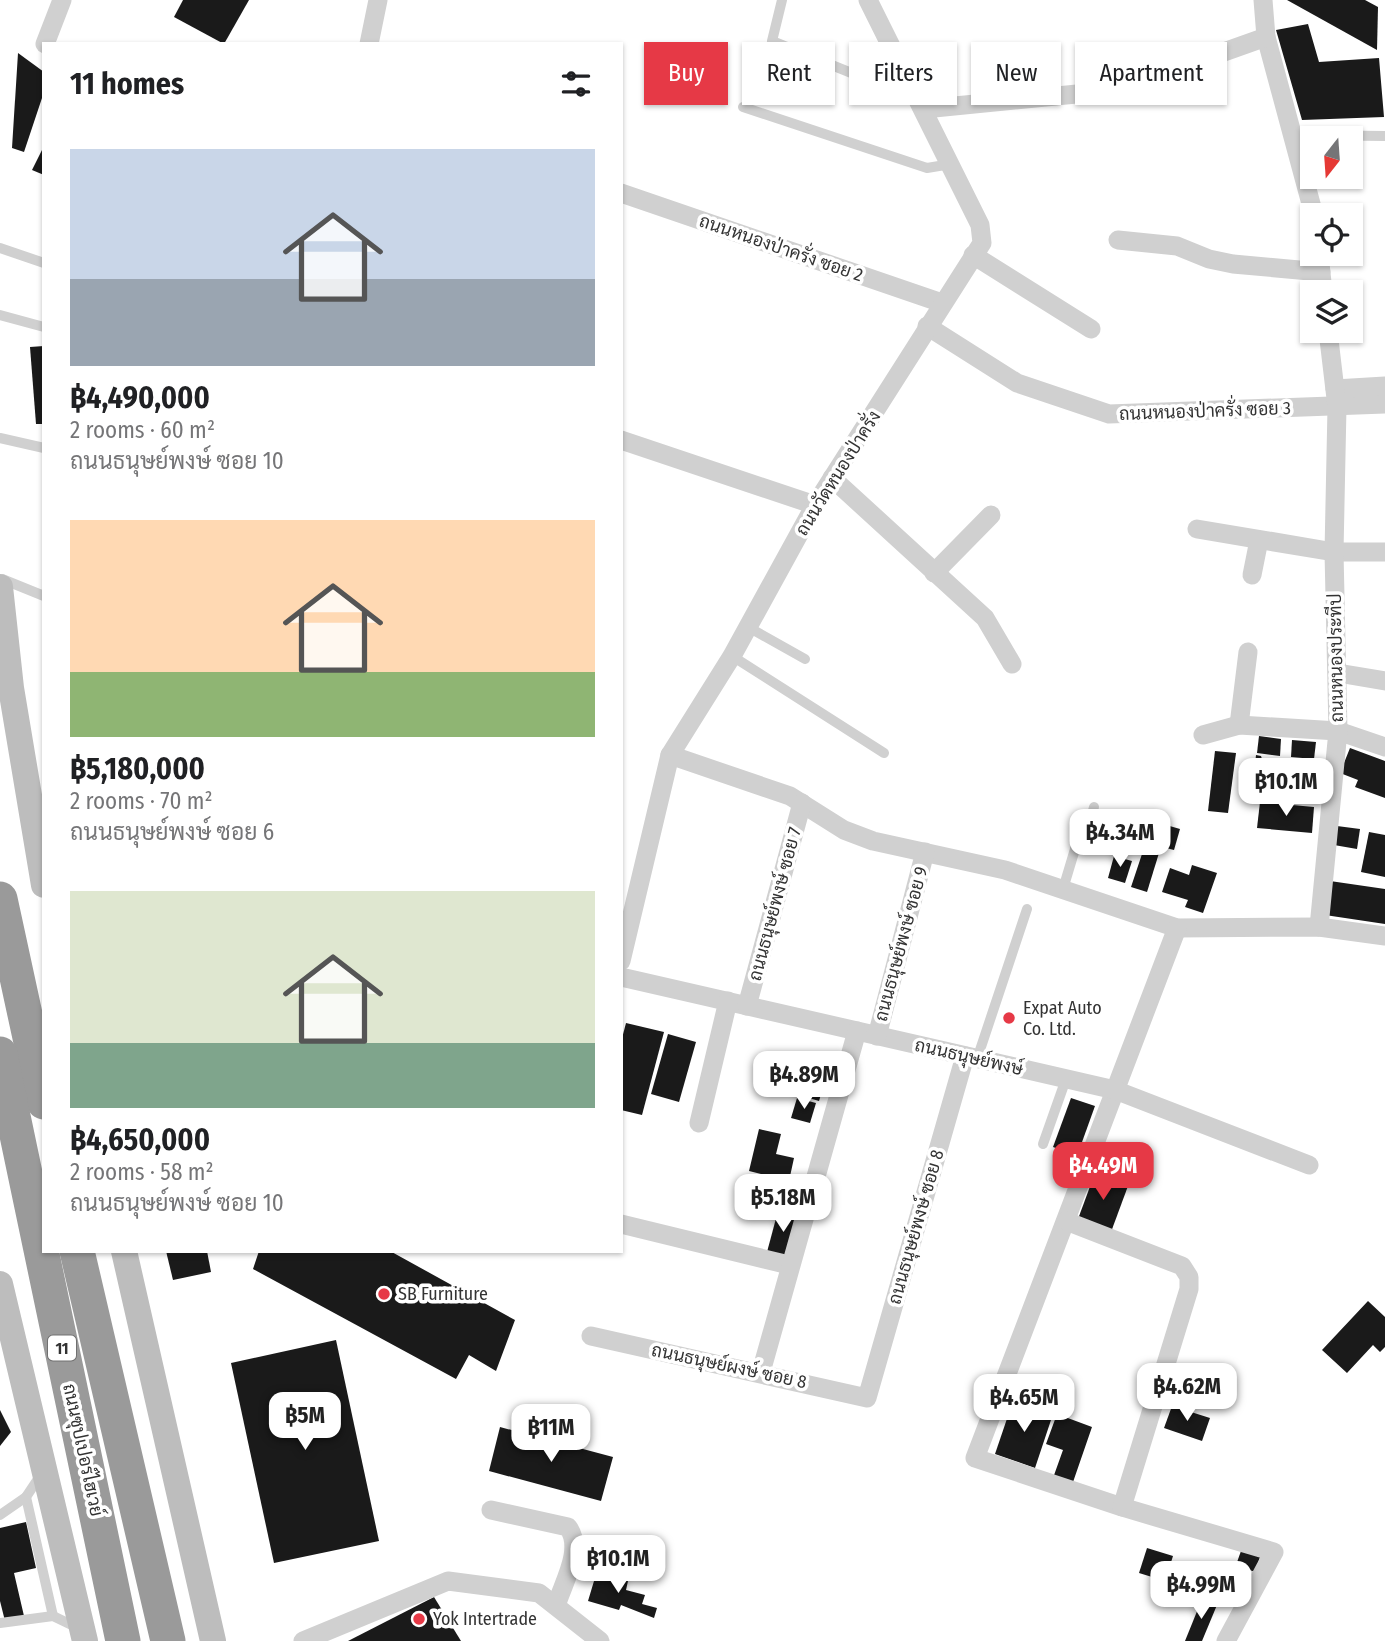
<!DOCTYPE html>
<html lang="en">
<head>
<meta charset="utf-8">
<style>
	:root { --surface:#fff; --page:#f2f2f2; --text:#202124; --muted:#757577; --accent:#e63946 }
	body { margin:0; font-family:"Fira Sans Condensed",Sarabun,sans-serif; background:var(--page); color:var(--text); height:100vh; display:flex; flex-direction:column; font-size:26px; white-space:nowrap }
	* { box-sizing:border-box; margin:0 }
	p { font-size:23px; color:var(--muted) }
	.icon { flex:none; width:38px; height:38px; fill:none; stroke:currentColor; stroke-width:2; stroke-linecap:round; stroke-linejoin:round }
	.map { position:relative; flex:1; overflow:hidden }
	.details { position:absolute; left:42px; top:42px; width:581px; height:1211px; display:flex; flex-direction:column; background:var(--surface); border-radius:0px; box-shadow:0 2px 5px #0004 }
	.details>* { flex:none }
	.banner { position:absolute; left:644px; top:42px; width:635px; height:63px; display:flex; gap:14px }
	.needle { width:46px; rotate:197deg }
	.fabs { position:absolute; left:1300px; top:126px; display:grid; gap:14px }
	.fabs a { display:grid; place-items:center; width:63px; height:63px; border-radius:0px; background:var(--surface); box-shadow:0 2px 5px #0004; font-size:35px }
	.price { position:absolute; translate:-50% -60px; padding:0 16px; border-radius:14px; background:#fff; color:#222; font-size:23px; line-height:46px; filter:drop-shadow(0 2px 4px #0008) }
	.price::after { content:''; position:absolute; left:50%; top:42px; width:21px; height:16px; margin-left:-10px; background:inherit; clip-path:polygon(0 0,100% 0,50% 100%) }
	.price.current { background:var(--accent); color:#fff }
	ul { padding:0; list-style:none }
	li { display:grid; align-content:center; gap:14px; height:371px; padding:0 28px }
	li span { display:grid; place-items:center; height:217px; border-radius:0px; color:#555 }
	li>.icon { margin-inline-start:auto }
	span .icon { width:126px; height:126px; fill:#fffc; stroke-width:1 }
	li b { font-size:30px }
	h2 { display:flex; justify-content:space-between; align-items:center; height:84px; padding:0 28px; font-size:30px }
	.chip { padding:0 24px; border-radius:0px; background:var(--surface); box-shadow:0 2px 5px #0004; font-size:24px; line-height:63px }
	.chip.current { background:var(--accent); color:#fff }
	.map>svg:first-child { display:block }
	.building { fill:#1a1a1a }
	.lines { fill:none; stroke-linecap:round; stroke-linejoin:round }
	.lane { stroke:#d0d0d0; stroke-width:10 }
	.street { stroke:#d0d0d0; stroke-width:19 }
	.secondary { stroke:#bdbdbd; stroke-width:26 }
	.highway { stroke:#9a9a9a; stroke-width:35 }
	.poi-dot { fill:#e63946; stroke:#fff; stroke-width:2.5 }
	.labels { text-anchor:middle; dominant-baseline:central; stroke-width:7; stroke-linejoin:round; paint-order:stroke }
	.shield { fill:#fff; stroke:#707070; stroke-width:2 }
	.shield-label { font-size:16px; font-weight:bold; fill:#333 }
	.street-label { font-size:18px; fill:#333; stroke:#fff }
	.poi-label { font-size:18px; fill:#333; stroke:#fff; text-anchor:start }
</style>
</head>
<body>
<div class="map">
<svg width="1385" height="1641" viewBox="0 0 1385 1641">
	<rect width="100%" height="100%" fill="#fff"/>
	<g class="building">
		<polygon points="183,0 249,0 224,44 174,17"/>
		<polygon points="1287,0 1365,0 1378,7 1377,50"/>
		<polygon points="1308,24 1319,62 1379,58 1384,117 1302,120 1276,30"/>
		<polygon points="18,53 44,72 44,92 24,152 12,148"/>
		<polygon points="44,146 44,175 32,170"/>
		<polygon points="44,346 44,424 36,424 30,347"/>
		<polygon points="1259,736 1281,739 1280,756 1257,753"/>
		<polygon points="1292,740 1316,742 1314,759 1291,757"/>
		<polygon points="1350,748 1385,761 1385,798 1355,787 1358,780 1340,773"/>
		<polygon points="1215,751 1236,753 1228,813 1208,811"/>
		<polygon points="1256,755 1261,756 1262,759 1295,762 1292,790 1260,786 1259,796 1252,795"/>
		<polygon points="1260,802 1314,807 1312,833 1257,828"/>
		<polygon points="1128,813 1152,820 1146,841 1121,834"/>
		<polygon points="1156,822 1180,829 1174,850 1150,844"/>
		<polygon points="1337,826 1360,829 1357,849 1334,845"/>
		<polygon points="1369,832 1385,835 1385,877 1361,872"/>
		<polygon points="1144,848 1159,853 1147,892 1131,887"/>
		<polygon points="1114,856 1132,861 1125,883 1108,878"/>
		<polygon points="1192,865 1217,873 1203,913 1185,907 1188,900 1162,892 1170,868 1189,875"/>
		<polygon points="1330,881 1385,889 1385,924 1325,915"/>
		<polygon points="626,1023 664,1032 642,1115 621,1110 621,1042"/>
		<polygon points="668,1034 696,1042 679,1102 651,1094"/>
		<polygon points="805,1075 825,1081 819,1101 799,1095"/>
		<polygon points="797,1098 816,1103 810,1123 791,1118"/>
		<polygon points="1071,1098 1095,1106 1077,1156 1053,1147"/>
		<polygon points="759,1129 781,1134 776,1154 794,1158 789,1181 749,1171"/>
		<polygon points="1095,1173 1128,1186 1111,1232 1078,1219"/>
		<polygon points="751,1174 777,1181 771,1206 745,1198"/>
		<polygon points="778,1191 791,1195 788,1206 775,1202"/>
		<polygon points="778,1211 799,1217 787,1258 767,1252"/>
		<polygon points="166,1251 207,1251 211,1272 173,1280"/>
		<polygon points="259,1251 390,1251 515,1320 496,1371 469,1355 456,1379 253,1269"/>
		<polygon points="1368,1301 1385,1317 1385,1347 1380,1352 1373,1345 1347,1373 1322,1350"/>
		<polygon points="336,1340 379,1541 274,1563 231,1363"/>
		<polygon points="1013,1401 1053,1414 1035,1468 995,1454"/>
		<polygon points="1172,1406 1210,1418 1202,1441 1164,1428"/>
		<polygon points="0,1410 11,1432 0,1446"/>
		<polygon points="1057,1414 1092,1427 1072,1485 1053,1478 1063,1450 1046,1444"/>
		<polygon points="500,1427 613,1457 601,1501 489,1471"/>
		<polygon points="26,1522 36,1568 14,1573 24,1616 5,1621 0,1601 0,1528"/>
		<polygon points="1147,1548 1173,1556 1165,1581 1139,1573"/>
		<polygon points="1241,1551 1260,1557 1255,1572 1236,1565"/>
		<polygon points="1188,1561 1210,1568 1203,1590 1181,1583"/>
		<polygon points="1220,1567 1252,1580 1244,1602 1211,1589"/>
		<polygon points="597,1571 628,1581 626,1590 645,1595 642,1604 657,1608 654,1618 621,1605 619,1610 588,1601"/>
		<polygon points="434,1597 461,1641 348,1641"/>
		<polygon points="1202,1599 1217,1605 1202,1641 1185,1641"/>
	</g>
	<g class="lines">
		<g class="lane">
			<polyline points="782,0 772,41 916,99"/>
			<polyline points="743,107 927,168 951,164"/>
			<polyline points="1294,135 1385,136"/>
			<polyline points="0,248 44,263"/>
			<polyline points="0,315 44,327"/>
			<polyline points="0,438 44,448"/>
			<polyline points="2,579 44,596"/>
			<polyline points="748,627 805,659"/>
			<polyline points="732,656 884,753"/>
			<polyline points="1063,889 1078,839 1086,836 1094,807"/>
			<polyline points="977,1059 1027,909"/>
			<polyline points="1043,1144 1066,1079"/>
			<polyline points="26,1497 53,1616"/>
			<polyline points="0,1515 26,1497 40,1476"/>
			<polyline points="0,1623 53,1616 78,1628"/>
		</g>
		<g class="street">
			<polyline points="1263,0 1266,37 1314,215"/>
			<polyline points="45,44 62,0"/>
			<polyline points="369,44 378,0"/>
			<polyline points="924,109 1117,90 1266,37"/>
			<polyline points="621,193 942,303"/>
			<polyline points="1118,240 1177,246 1209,259 1233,264 1321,272"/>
			<polyline points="1319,254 1323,292"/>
			<polyline points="973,255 1091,329"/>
			<polyline points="927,326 1017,383 1109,414 1385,404"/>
			<polyline points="1335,389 1385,386"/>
			<polyline points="621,440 815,505"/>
			<polyline points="832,478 985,618 1012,664"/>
			<polyline points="1197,529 1334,552 1385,552"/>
			<polyline points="934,573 991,515"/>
			<polyline points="1252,575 1259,540"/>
			<polyline points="1338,673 1385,681"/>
			<polyline points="1239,725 1248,652"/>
			<polyline points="1203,735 1239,725 1338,731 1385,747"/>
			<polyline points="670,755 790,796 844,830 873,841 1005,870 1177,928 1319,927 1385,936"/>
			<polyline points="1319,927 1338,731 1334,552 1337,407 1328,331"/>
			<polyline points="1177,928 975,1458 1122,1507 1274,1552 1226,1641"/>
			<polyline points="621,961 670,755 732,656 815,505 982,243 980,225 868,0"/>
			<polyline points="621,977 1115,1090 1309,1165"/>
			<polyline points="747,1006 802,803"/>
			<polyline points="877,1036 925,852"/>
			<polyline points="699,1123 728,1001"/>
			<polyline points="1066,1221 1182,1266 1189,1277 1189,1289 1122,1507"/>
			<polyline points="621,1224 789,1265"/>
			<polyline points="591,1336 867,1398 965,1056"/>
			<polyline points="761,1372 857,1031"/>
			<path d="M491 1510 568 1527C584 1549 563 1583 556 1606"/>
			<polyline points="303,1641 448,1581 539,1593 600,1641"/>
		</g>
		<g class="secondary">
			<polyline points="0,587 11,688 44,885"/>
			<polyline points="124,1251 213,1641"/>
			<polyline points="0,1284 85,1641"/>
		</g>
		<g class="highway">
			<polyline points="0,899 44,1102"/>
			<polyline points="0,1054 123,1641"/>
			<polyline points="77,1251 168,1641"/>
		</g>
	</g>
	<g class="poi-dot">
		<circle cx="1009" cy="1018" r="7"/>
		<circle cx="384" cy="1294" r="7"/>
		<circle cx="419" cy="1619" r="7"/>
	</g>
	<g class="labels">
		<rect class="shield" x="48" y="1335.5" width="28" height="25" rx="5"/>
		<g class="shield-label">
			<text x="62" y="1348">11</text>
		</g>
		<g class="street-label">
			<text transform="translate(781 248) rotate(19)">ถนนหนองป่าครั่ง ซอย 2</text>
			<text transform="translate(1205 411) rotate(-2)">ถนนหนองป่าครั่ง ซอย 3</text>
			<text transform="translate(838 473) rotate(-58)">ถนนวัดหนองป่าครั่ง</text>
			<text transform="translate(1336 658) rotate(-91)">ถนนหนองประทีป</text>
			<text transform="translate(775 904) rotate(-75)">ถนนธนุษย์พงษ์ ซอย 7</text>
			<text transform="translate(901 944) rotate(-75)">ถนนธนุษย์พงษ์ ซอย 9</text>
			<text transform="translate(969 1057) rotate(13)">ถนนธนุษย์พงษ์</text>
			<text transform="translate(916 1227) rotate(-74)">ถนนธนุษย์พงษ์ ซอย 8</text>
			<text transform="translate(729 1366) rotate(12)">ถนนธนุษย์ผงษ์ ซอย 8</text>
			<text transform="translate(83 1450) rotate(78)">ถนนซุปเปอร์ไฮเวย์</text>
		</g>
		<g class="poi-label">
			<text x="1023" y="1008">Expat Auto<tspan x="1023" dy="21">Co. Ltd.</tspan></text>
			<text x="398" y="1294">SB Furniture</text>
			<text x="433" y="1619">Yok Intertrade</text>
		</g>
	</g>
</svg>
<div class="fabs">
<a><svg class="needle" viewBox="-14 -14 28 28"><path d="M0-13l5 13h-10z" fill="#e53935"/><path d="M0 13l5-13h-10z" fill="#757577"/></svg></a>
<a><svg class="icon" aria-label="locate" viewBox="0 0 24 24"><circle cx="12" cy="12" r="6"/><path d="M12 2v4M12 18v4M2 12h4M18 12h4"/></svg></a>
<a><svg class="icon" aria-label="layers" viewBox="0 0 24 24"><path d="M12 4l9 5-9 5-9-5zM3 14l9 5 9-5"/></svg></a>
</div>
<b class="price" style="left:1286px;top:818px">฿10.1M</b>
<b class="price" style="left:1120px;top:869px">฿4.34M</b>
<b class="price" style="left:804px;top:1111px">฿4.89M</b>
<b class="price current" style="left:1103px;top:1202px">฿4.49M</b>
<b class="price" style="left:783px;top:1234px">฿5.18M</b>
<b class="price" style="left:1187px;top:1423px">฿4.62M</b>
<b class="price" style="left:1024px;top:1434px">฿4.65M</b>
<b class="price" style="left:305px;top:1452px">฿5M</b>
<b class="price" style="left:551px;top:1464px">฿11M</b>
<b class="price" style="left:618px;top:1595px">฿10.1M</b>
<b class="price" style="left:1201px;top:1621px">฿4.99M</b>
<div class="banner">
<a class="chip current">Buy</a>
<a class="chip">Rent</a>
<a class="chip">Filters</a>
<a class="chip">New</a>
<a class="chip">Apartment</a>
</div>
<section class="details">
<h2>11 homes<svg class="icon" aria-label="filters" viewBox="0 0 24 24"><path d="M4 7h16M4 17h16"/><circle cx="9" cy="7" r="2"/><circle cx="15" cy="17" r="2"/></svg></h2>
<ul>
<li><span style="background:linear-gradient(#c9d6e8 60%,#9aa5b1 0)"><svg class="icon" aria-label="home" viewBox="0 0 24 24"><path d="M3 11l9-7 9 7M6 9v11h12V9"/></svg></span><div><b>฿4,490,000</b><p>2 rooms · 60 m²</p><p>ถนนธนุษย์พงษ์ ซอย 10</p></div></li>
<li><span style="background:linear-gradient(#ffd9b3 70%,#8fb573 0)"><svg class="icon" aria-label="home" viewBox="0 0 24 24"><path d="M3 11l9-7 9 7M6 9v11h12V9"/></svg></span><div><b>฿5,180,000</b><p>2 rooms · 70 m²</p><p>ถนนธนุษย์พงษ์ ซอย 6</p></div></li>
<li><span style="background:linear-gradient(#dfe7d0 70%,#7fa58c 0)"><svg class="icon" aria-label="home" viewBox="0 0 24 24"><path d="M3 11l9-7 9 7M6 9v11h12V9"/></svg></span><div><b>฿4,650,000</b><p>2 rooms · 58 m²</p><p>ถนนธนุษย์พงษ์ ซอย 10</p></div></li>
</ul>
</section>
</div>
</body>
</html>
